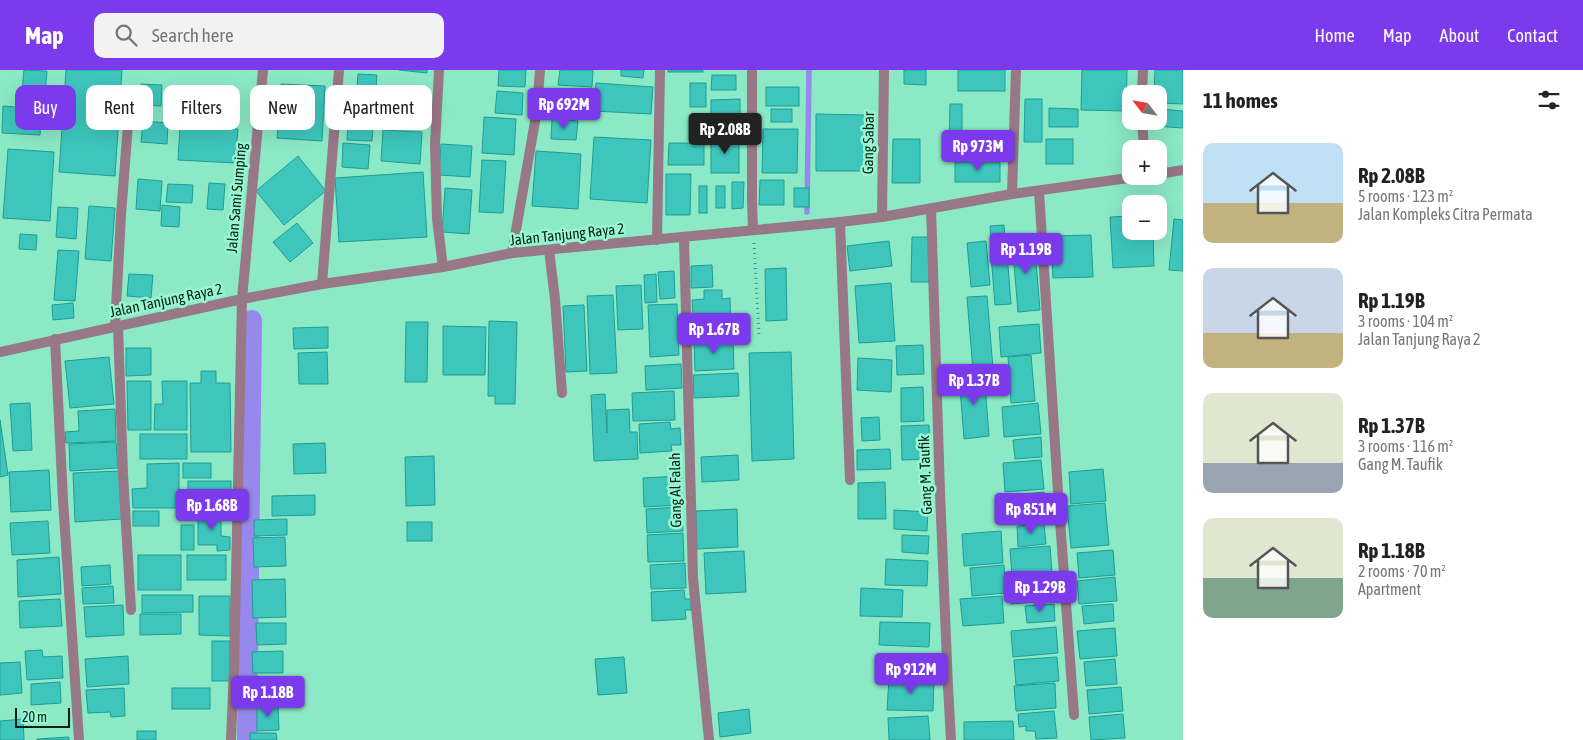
<!DOCTYPE html>
<html lang="en">
<head>
<meta charset="utf-8">
<style>
	:root { --surface:#fff; --page:#f2f2f2; --text:#222; --muted:#767676; --accent:#7c3aed }
	body { margin:0; font-family:"Asap Condensed",sans-serif; background:var(--page); color:var(--text); height:100vh; display:flex; flex-direction:column; font-size:19px; white-space:nowrap }
	* { box-sizing:border-box; margin:0 }
	p { font-size:16px; color:var(--muted) }
	.icon { flex:none; width:28px; height:28px; fill:none; stroke:currentColor; stroke-width:2; stroke-linecap:round; stroke-linejoin:round }
	.map { position:relative; flex:1; overflow:hidden }
	.details { display:flex; flex-direction:column; background:var(--surface); width:400px }
	.details>* { flex:none }
	.guide { position:absolute; left:15px; top:15px; width:475px; height:45px; display:flex; gap:10px }
	.needle { width:32px; rotate:301deg }
	.fabs { position:absolute; left:1122px; top:15px; display:grid; gap:10px }
	.fabs a { display:grid; place-items:center; width:45px; height:45px; border-radius:10px; background:var(--surface); box-shadow:0 5px 20px #0002; font-size:25px }
	.scale { position:absolute; left:15px; bottom:12px; width:55px; box-sizing:border-box; padding-left:5px; border:2px solid #022017; border-top:0; font-size:14px; line-height:18px; white-space:nowrap; color:#022017; -webkit-text-stroke:4px #98f6d3; paint-order:stroke }
	.price { position:absolute; translate:-50% -42px; padding:0 11px; border-radius:5px; background:var(--accent); color:#fff; font-size:16px; line-height:32px; filter:drop-shadow(0 1px 2px #0008) }
	.price::after { content:''; position:absolute; left:50%; top:30px; width:15px; height:11px; margin-left:-8px; background:inherit; clip-path:polygon(0 0,100% 0,50% 100%) }
	.price.active { background:#222; color:#fff }
	ul { padding:0; list-style:none }
	li { display:flex; align-items:center; gap:15px; height:125px; padding:0 20px }
	li span { display:grid; place-items:center; flex:none; width:140px; height:100px; border-radius:10px; color:#555 }
	li>.icon { margin-inline-start:auto }
	span .icon { width:60px; height:60px; fill:#fffc; stroke-width:1 }
	li b { font-size:21px }
	h2 { display:flex; justify-content:space-between; align-items:center; height:60px; padding:0 20px; font-size:21px }
	.tag { padding:0 18px; border-radius:10px; background:var(--surface); box-shadow:0 5px 20px #0002; font-size:18px; line-height:45px }
	.tag.active { background:var(--accent); color:#fff }
	header { display:flex; align-items:center; gap:30px; box-sizing:border-box; height:70px; padding:0 25px; background:var(--accent); color:#fff }
	header strong { font-size:24px }
	nav { display:flex; gap:28px; margin-inline-start:auto; font-size:18px }
	.search { width:350px; height:45px; background:var(--page); display:flex; align-items:center; gap:12px; box-sizing:border-box; padding:0 18px; border-radius:10px; color:var(--muted); font-size:19px }
	main { display:flex; flex:1; min-height:0 }
	.map>svg:first-child { display:block }
	.lines { fill:none; stroke-linecap:round; stroke-linejoin:round }
	.stream { stroke:#9688ec; stroke-width:5.5 }
	.canal { stroke:#9688ec; stroke-width:20 }
	.building { fill:#3ec6bd; stroke:#1f9c94 }
	.path { stroke:#4e9078; stroke-width:3; stroke-dasharray:1 4; stroke-linecap:butt }
	.minor { stroke:#987787; stroke-width:10 }
	.tertiary { stroke:#987787; stroke-width:10 }
	.labels { text-anchor:middle; dominant-baseline:central; stroke-width:5; stroke-linejoin:round; paint-order:stroke }
	.street-label { font-size:15px; fill:#022017; stroke:#98f6d3 }
</style>
</head>
<body>
<header>
<strong>Map</strong>
<div class="search"><svg class="icon" aria-label="search" viewBox="0 0 24 24"><circle cx="10" cy="10" r="6"/><path d="M15 15l6 6"/></svg>Search here</div>
<nav><a>Home</a><a>Map</a><a>About</a><a>Contact</a></nav>
</header>
<main>
<div class="map">
<svg width="1183" height="670" viewBox="0 0 1183 670">
	<rect width="100%" height="100%" fill="#8be9c6"/>
	<g class="lines">
		<polyline class="stream" points="807,142 809,0"/>
		<polyline class="canal" points="247,670 252,250"/>
	</g>
	<g class="building">
		<polygon points="24,0 47,1 45,23 22,21"/>
		<polygon points="66,0 122,0 115,106 59,102"/>
		<polygon points="399,0 427,0 427,3"/>
		<polygon points="499,0 526,0 525,17 498,16"/>
		<polygon points="560,0 593,0 592,17 558,15"/>
		<polygon points="621,0 644,0 643,8 621,6"/>
		<rect x="668" y="0" width="35" height="2"/>
		<polygon points="904,0 926,0 926,15 904,14"/>
		<rect x="958" y="0" width="47" height="21"/>
		<polygon points="1082,0 1127,0 1126,41 1081,40"/>
		<polygon points="1155,0 1183,0 1183,34 1159,33 1159,24 1154,24"/>
		<polygon points="358,4 377,5 375,31 356,29"/>
		<polygon points="712,5 736,5 736,20 711,20"/>
		<polygon points="596,13 653,17 651,44 594,41"/>
		<rect x="690" y="13" width="16" height="24"/>
		<polygon points="141,14 162,15 161,36 139,35"/>
		<polygon points="281,14 325,16 322,71 277,68"/>
		<rect x="766" y="17" width="33" height="19"/>
		<polygon points="497,21 523,23 522,45 495,43"/>
		<polygon points="559,24 581,25 580,44 558,43"/>
		<polygon points="174,25 225,28 224,44 173,41"/>
		<polygon points="740,29 740,60 711,60 711,30"/>
		<polygon points="1025,29 1042,29 1042,72 1024,72"/>
		<polygon points="950,34 962,34 962,76 949,76"/>
		<polygon points="3,36 42,39 40,65 2,63"/>
		<polygon points="1049,38 1078,39 1078,57 1049,57"/>
		<rect x="771" y="39" width="21" height="13"/>
		<polygon points="1159,39 1183,41 1183,58 1154,56 1154,51 1159,51"/>
		<polygon points="349,41 374,43 372,71 347,70"/>
		<polygon points="816,44 865,45 864,101 816,101"/>
		<polygon points="484,47 516,49 514,85 482,83"/>
		<polygon points="552,49 578,51 576,70 551,69"/>
		<polygon points="143,51 168,53 167,74 141,72"/>
		<polygon points="180,56 238,59 235,93 178,90"/>
		<polygon points="763,59 798,59 797,103 762,103"/>
		<polygon points="383,60 422,62 420,94 381,91"/>
		<polygon points="594,67 651,70 647,133 590,129"/>
		<rect x="711" y="67" width="28" height="36"/>
		<polygon points="893,69 920,69 920,113 892,113"/>
		<rect x="1046" y="69" width="27" height="25"/>
		<polygon points="343,73 370,75 368,99 342,97"/>
		<polygon points="669,73 704,73 704,95 668,95"/>
		<polygon points="441,74 472,76 470,107 439,105"/>
		<polygon points="8,79 54,82 50,151 3,148"/>
		<polygon points="536,81 581,84 578,139 532,136"/>
		<polygon points="298,86 326,121 284,155 256,121"/>
		<polygon points="482,90 506,91 503,143 479,142"/>
		<rect x="955" y="92" width="45" height="20"/>
		<polygon points="423,102 427,167 339,172 335,108"/>
		<polygon points="666,104 691,104 690,145 666,145"/>
		<polygon points="138,109 162,111 160,141 136,139"/>
		<polygon points="760,110 784,110 784,135 759,135"/>
		<polygon points="732,112 744,112 743,138 732,139"/>
		<polygon points="209,113 225,114 223,140 207,139"/>
		<polygon points="168,114 193,115 192,133 166,132"/>
		<rect x="699" y="116" width="8" height="27"/>
		<rect x="716" y="116" width="9" height="22"/>
		<polygon points="445,118 472,120 469,164 442,162"/>
		<rect x="794" y="118" width="15" height="19"/>
		<polygon points="162,135 180,137 179,157 161,156"/>
		<polygon points="89,136 115,138 111,191 85,189"/>
		<polygon points="58,137 78,138 76,169 56,167"/>
		<polygon points="1131,146 1131,161 1153,161 1154,196 1113,198 1110,147"/>
		<polygon points="1174,149 1183,150 1183,201 1169,200"/>
		<polygon points="297,153 313,173 290,192 273,172"/>
		<polygon points="1004,155 1006,181 992,183 990,156"/>
		<polygon points="20,164 37,165 36,180 19,179"/>
		<polygon points="1091,165 1093,207 1053,208 1051,166"/>
		<polygon points="912,167 930,167 929,212 911,212"/>
		<polygon points="1034,168 1040,240 1018,242 1012,170"/>
		<polygon points="889,171 892,196 850,201 847,176"/>
		<polygon points="986,171 990,215 971,217 967,173"/>
		<polygon points="58,180 79,181 75,231 54,230"/>
		<polygon points="1007,183 1011,234 995,235 991,185"/>
		<polygon points="712,195 713,217 691,218 691,196"/>
		<polygon points="786,198 787,250 766,251 765,199"/>
		<polygon points="674,201 675,228 660,229 658,202"/>
		<polygon points="129,204 153,205 151,228 127,226"/>
		<polygon points="656,204 657,232 645,233 644,205"/>
		<polygon points="891,213 895,271 859,273 855,216"/>
		<polygon points="641,215 643,259 618,260 616,216"/>
		<polygon points="704,220 722,220 722,229 730,228 731,263 694,265 692,230 704,229"/>
		<polygon points="613,225 617,303 590,304 587,226"/>
		<polygon points="987,226 993,299 973,301 967,227"/>
		<polygon points="73,233 74,248 53,250 52,235"/>
		<polygon points="677,234 679,285 650,287 648,235"/>
		<polygon points="584,235 587,301 566,302 563,236"/>
		<polygon points="489,251 517,252 515,334 495,334 495,326 488,326"/>
		<polygon points="406,252 428,252 427,312 405,312"/>
		<polygon points="1039,254 1041,283 1001,287 999,257"/>
		<polygon points="443,256 486,257 485,305 443,305"/>
		<polygon points="328,257 328,278 294,279 293,258"/>
		<polygon points="733,269 734,299 695,301 694,271"/>
		<polygon points="923,275 924,304 897,305 896,276"/>
		<polygon points="126,278 151,278 151,305 126,306"/>
		<polygon points="327,282 328,314 299,314 298,283"/>
		<polygon points="791,282 794,389 752,391 749,283"/>
		<polygon points="1031,285 1035,331 1011,333 1008,287"/>
		<polygon points="109,287 114,334 70,338 65,291"/>
		<polygon points="858,288 892,290 891,322 857,320"/>
		<polygon points="681,294 682,318 646,320 645,296"/>
		<polygon points="201,301 216,301 216,313 230,313 231,382 191,382 190,313 201,313"/>
		<polygon points="984,302 989,366 964,369 959,305"/>
		<polygon points="738,303 739,326 694,328 693,305"/>
		<polygon points="127,311 151,311 151,360 128,360"/>
		<polygon points="162,311 187,311 187,360 154,360 155,334 163,334"/>
		<polygon points="923,317 924,351 901,352 901,318"/>
		<polygon points="674,321 675,350 633,351 632,323"/>
		<polygon points="605,324 607,363 607,340 629,339 630,362 637,362 638,389 594,391 591,325"/>
		<polygon points="30,333 32,380 13,381 10,334"/>
		<polygon points="1038,333 1041,364 1004,367 1002,337"/>
		<polygon points="115,339 116,371 66,373 65,362 79,361 78,341"/>
		<polygon points="879,347 880,370 862,371 861,348"/>
		<polygon points="0,350 8,405 0,407"/>
		<polygon points="670,352 671,359 680,358 681,375 671,375 672,381 640,383 639,354"/>
		<polygon points="929,355 930,389 902,390 901,356"/>
		<rect x="140" y="364" width="47" height="25"/>
		<polygon points="1041,367 1042,387 1015,389 1013,370"/>
		<polygon points="116,372 118,398 70,401 69,374"/>
		<polygon points="325,373 326,403 294,404 293,374"/>
		<polygon points="890,379 891,399 857,400 857,380"/>
		<polygon points="738,385 739,410 702,412 701,387"/>
		<polygon points="434,386 435,435 406,436 405,387"/>
		<polygon points="1041,390 1044,419 1005,422 1003,393"/>
		<polygon points="179,393 179,438 133,438 132,419 147,418 147,394"/>
		<rect x="183" y="393" width="28" height="15"/>
		<polygon points="1103,399 1106,431 1071,434 1069,402"/>
		<polygon points="49,400 51,440 11,442 9,402"/>
		<polygon points="120,401 122,449 75,452 73,403"/>
		<polygon points="681,406 682,435 644,437 643,408"/>
		<rect x="188" y="411" width="43" height="24"/>
		<polygon points="885,412 886,449 858,449 858,413"/>
		<polygon points="1044,422 1045,441 1016,443 1015,425"/>
		<polygon points="315,425 315,445 272,446 272,426"/>
		<polygon points="1105,433 1109,475 1071,478 1067,436"/>
		<polygon points="682,437 683,461 647,463 646,439"/>
		<polygon points="737,439 738,477 697,479 696,441"/>
		<polygon points="894,440 928,442 927,461 894,459"/>
		<rect x="133" y="441" width="26" height="15"/>
		<polygon points="198,441 221,441 221,466 230,467 230,480 217,481 217,475 198,475"/>
		<polygon points="287,449 287,465 254,466 254,450"/>
		<polygon points="48,451 50,483 12,485 10,453"/>
		<rect x="407" y="452" width="25" height="19"/>
		<polygon points="1044,454 1046,474 1018,477 1017,456"/>
		<rect x="181" y="455" width="13" height="25"/>
		<polygon points="1001,461 1003,493 964,496 962,464"/>
		<polygon points="683,463 684,491 648,492 647,465"/>
		<polygon points="902,465 929,466 928,484 902,482"/>
		<polygon points="285,467 286,496 254,497 253,468"/>
		<polygon points="1050,476 1052,503 1012,506 1010,479"/>
		<polygon points="1113,480 1115,505 1079,508 1077,483"/>
		<polygon points="744,481 746,522 706,524 704,483"/>
		<rect x="138" y="485" width="43" height="35"/>
		<rect x="187" y="485" width="39" height="25"/>
		<polygon points="59,487 61,524 18,527 17,490"/>
		<polygon points="886,489 928,491 927,516 885,515"/>
		<polygon points="685,493 686,518 651,519 650,495"/>
		<polygon points="110,495 111,514 82,516 81,497"/>
		<polygon points="1004,495 1006,523 972,526 970,498"/>
		<polygon points="1056,504 1059,530 1011,534 1009,508"/>
		<polygon points="1115,507 1117,531 1079,534 1077,511"/>
		<polygon points="285,509 286,547 253,548 252,510"/>
		<polygon points="113,516 114,533 83,534 82,518"/>
		<polygon points="861,518 903,520 902,547 860,546"/>
		<polygon points="684,520 685,529 691,529 691,540 685,540 686,549 652,551 651,522"/>
		<polygon points="142,525 193,525 193,542 142,543"/>
		<polygon points="199,526 230,526 230,566 199,565"/>
		<polygon points="1002,526 1004,553 963,556 960,529"/>
		<polygon points="60,529 62,556 20,558 19,531"/>
		<polygon points="1054,534 1055,551 1027,553 1025,536"/>
		<polygon points="1113,534 1114,551 1084,554 1082,536"/>
		<polygon points="123,535 124,565 86,567 84,537"/>
		<polygon points="140,544 181,544 181,564 140,565"/>
		<polygon points="880,552 930,553 929,577 879,575"/>
		<polygon points="256,553 286,553 286,574 257,575"/>
		<polygon points="1056,557 1058,583 1013,587 1011,561"/>
		<polygon points="1115,558 1117,586 1080,589 1077,561"/>
		<rect x="212" y="571" width="18" height="40"/>
		<polygon points="42,580 43,587 62,586 63,608 27,610 25,581"/>
		<polygon points="283,581 283,603 253,603 252,582"/>
		<polygon points="128,586 129,614 87,617 85,589"/>
		<polygon points="624,587 627,623 598,625 595,589"/>
		<polygon points="1057,587 1059,611 1016,615 1014,590"/>
		<polygon points="1115,589 1117,614 1086,616 1084,592"/>
		<polygon points="20,592 22,623 0,625 0,593"/>
		<polygon points="299,608 299,632 259,633 259,610"/>
		<polygon points="889,608 934,610 933,641 887,640"/>
		<polygon points="60,612 61,633 31,635 31,614"/>
		<polygon points="1055,613 1056,638 1016,641 1014,616"/>
		<polygon points="1121,617 1123,641 1089,644 1087,620"/>
		<polygon points="124,618 125,646 111,647 110,642 88,643 86,620"/>
		<rect x="172" y="618" width="38" height="21"/>
		<polygon points="257,636 278,636 279,660 257,661"/>
		<polygon points="749,639 751,663 720,667 718,643"/>
		<polygon points="1054,641 1057,668 1036,669 1035,661 1026,661 1026,656 1019,657 1018,644"/>
		<polygon points="1123,644 1125,668 1091,670 1089,647"/>
		<polygon points="928,646 930,670 889,670 888,648"/>
		<polygon points="23,649 24,670 0,670 0,651"/>
		<polygon points="1013,651 1014,670 964,670 964,652"/>
		<rect x="137" y="661" width="19" height="9"/>
		<polygon points="250,663 276,663 277,670 250,670"/>
		<polygon points="69,667 69,670 37,670 37,669"/>
	</g>
	<g class="lines">
		<polyline class="path" points="754,173 759,265"/>
		<g class="minor">
			<polyline points="439,0 435,75 437,149 443,197"/>
			<polyline points="752,0 752,131 753,160"/>
			<polyline points="1142,24 1143,0"/>
			<polyline points="1142,51 1144,79"/>
			<polyline points="1039,121 1058,422 1074,645"/>
			<polyline points="1012,124 1016,0"/>
			<polyline points="931,138 940,422 948,617 951,670"/>
			<polyline points="882,147 884,0"/>
			<polyline points="840,152 850,410"/>
			<polyline points="684,168 693,508 709,670"/>
			<polyline points="657,170 660,0"/>
			<polyline points="549,180 555,229 562,323"/>
			<polyline points="512,183 537,40 540,0"/>
			<polyline points="322,214 339,0"/>
			<polyline points="115,256 121,145 130,28"/>
			<polyline points="118,256 123,404 131,540"/>
			<polyline points="55,269 63,430 79,670"/>
			<polyline points="231,670 234,599 242,229 263,0"/>
		</g>
		<g class="tertiary">
			<polyline points="1159,104 1183,100"/>
			<polyline points="0,282 242,229 322,214 443,197 512,183 840,152 882,147 1012,124 1143,106"/>
		</g>
	</g>
	<g class="labels">
		<g class="street-label">
			<text transform="translate(868 73) rotate(-89)">Gang Sabar</text>
			<text transform="translate(236 128) rotate(-85)">Jalan Sami Sumping</text>
			<text transform="translate(567 164) rotate(-6)">Jalan Tanjung Raya 2</text>
			<text transform="translate(166 230) rotate(-12)">Jalan Tanjung Raya 2</text>
			<text transform="translate(925 405) rotate(-92)">Gang M. Taufik</text>
			<text transform="translate(675 420) rotate(-91)">Gang Al Falah</text>
		</g>
	</g>
</svg>
<div class="fabs">
<a><svg class="needle" viewBox="-14 -14 28 28"><path d="M0-13l5 13h-10z" fill="#e53935"/><path d="M0 13l5-13h-10z" fill="#767676"/></svg></a>
<a>+</a>
<a>−</a>
</div>
<div class="scale">20 m</div>
<b class="price" style="left:564px;top:60px">Rp 692M</b>
<b class="price active" style="left:725px;top:85px">Rp 2.08B</b>
<b class="price" style="left:978px;top:102px">Rp 973M</b>
<b class="price" style="left:1026px;top:205px">Rp 1.19B</b>
<b class="price" style="left:714px;top:285px">Rp 1.67B</b>
<b class="price" style="left:974px;top:336px">Rp 1.37B</b>
<b class="price" style="left:212px;top:461px">Rp 1.68B</b>
<b class="price" style="left:1031px;top:465px">Rp 851M</b>
<b class="price" style="left:1040px;top:543px">Rp 1.29B</b>
<b class="price" style="left:911px;top:625px">Rp 912M</b>
<b class="price" style="left:268px;top:648px">Rp 1.18B</b>
<div class="guide">
<a class="tag active">Buy</a>
<a class="tag">Rent</a>
<a class="tag">Filters</a>
<a class="tag">New</a>
<a class="tag">Apartment</a>
</div>
</div>
<section class="details">
<h2>11 homes<svg class="icon" aria-label="filters" viewBox="0 0 24 24"><path d="M4 7h16M4 17h16"/><circle cx="9" cy="7" r="2"/><circle cx="15" cy="17" r="2"/></svg></h2>
<ul>
<li><span style="background:linear-gradient(#bfe0f5 60%,#c2b280 0)"><svg class="icon" aria-label="home" viewBox="0 0 24 24"><path d="M3 11l9-7 9 7M6 9v11h12V9"/></svg></span><div><b>Rp 2.08B</b><p>5 rooms · 123 m²</p><p>Jalan Kompleks Citra Permata</p></div></li>
<li><span style="background:linear-gradient(#c9d6e8 65%,#c2b280 0)"><svg class="icon" aria-label="home" viewBox="0 0 24 24"><path d="M3 11l9-7 9 7M6 9v11h12V9"/></svg></span><div><b>Rp 1.19B</b><p>3 rooms · 104 m²</p><p>Jalan Tanjung Raya 2</p></div></li>
<li><span style="background:linear-gradient(#dfe7d0 70%,#9aa5b1 0)"><svg class="icon" aria-label="home" viewBox="0 0 24 24"><path d="M3 11l9-7 9 7M6 9v11h12V9"/></svg></span><div><b>Rp 1.37B</b><p>3 rooms · 116 m²</p><p>Gang M. Taufik</p></div></li>
<li><span style="background:linear-gradient(#dfe7d0 60%,#7fa58c 0)"><svg class="icon" aria-label="home" viewBox="0 0 24 24"><path d="M3 11l9-7 9 7M6 9v11h12V9"/></svg></span><div><b>Rp 1.18B</b><p>2 rooms · 70 m²</p><p>Apartment</p></div></li>
</ul>
</section>
</main>
</body>
</html>
